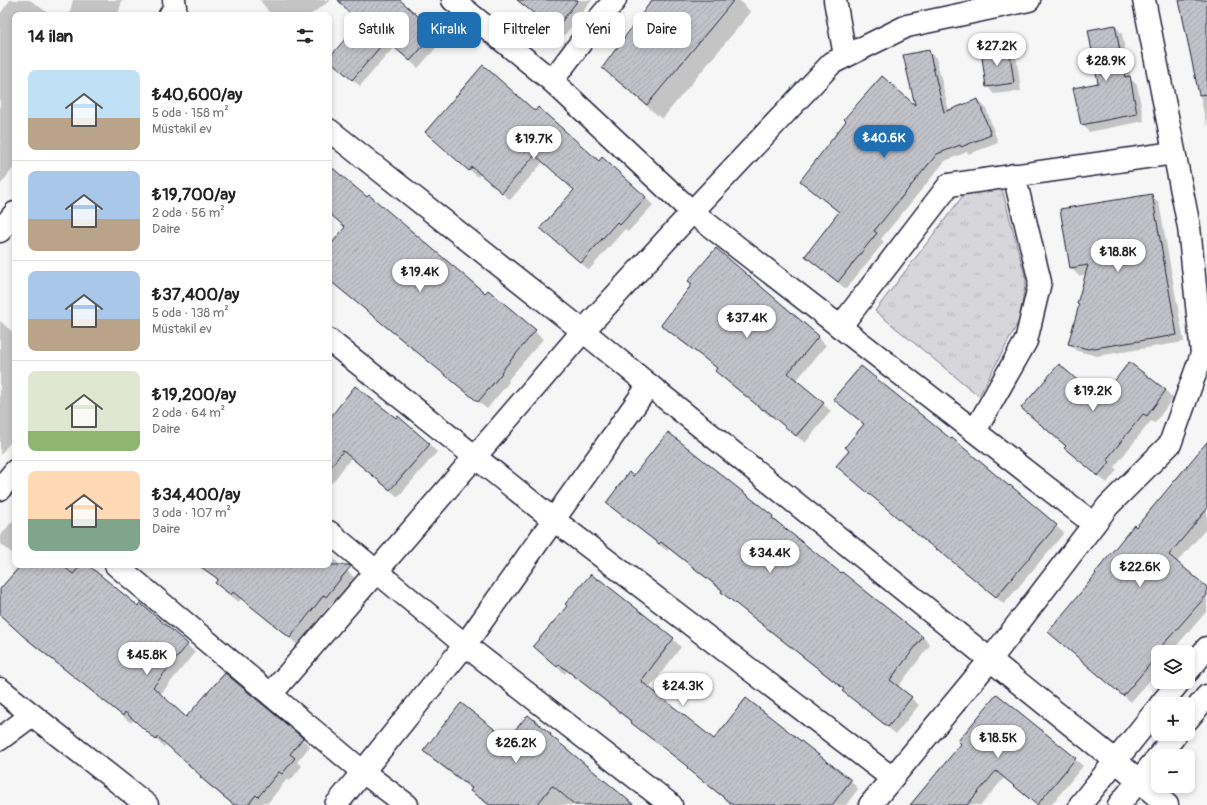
<!DOCTYPE html>
<html lang="tr">
<head>
<meta charset="utf-8">
<style>
	:root { --surface:#fff; --page:#f2f2f2; --text:#222; --muted:#767676; --line:#e0e0e0; --accent:#1f6fb2 }
	body { margin:0; font-family:Pangolin,sans-serif; background:var(--page); color:var(--text); height:100vh; display:flex; flex-direction:column; font-size:15px; white-space:nowrap }
	* { box-sizing:border-box; margin:0 }
	p { font-size:13px; color:var(--muted) }
	.icon { flex:none; width:22px; height:22px; fill:none; stroke:currentColor; stroke-width:2; stroke-linecap:round; stroke-linejoin:round }
	.map { position:relative; flex:1; overflow:hidden }
	.side { position:absolute; left:12px; top:12px; width:320px; height:556px; display:flex; flex-direction:column; background:var(--surface); border-radius:8px; box-shadow:0 2px 6px #0003 }
	.side>* { flex:none }
	.banner { position:absolute; left:344px; top:12px; width:380px; height:36px; display:flex; gap:8px }
	.tools { position:absolute; left:1151px; top:645px; display:grid; gap:8px }
	.tools a { display:grid; place-items:center; width:44px; height:44px; border-radius:8px; background:var(--surface); box-shadow:0 2px 6px #0003; font-size:20px }
	.price { position:absolute; translate:-50% -34px; padding:0 9px; border-radius:14px; background:#fff; color:#222; font-size:13px; line-height:26px; filter:drop-shadow(0 1px 2px #0008) }
	.price::after { content:''; position:absolute; left:50%; top:24px; width:12px; height:9px; margin-left:-6px; background:inherit; clip-path:polygon(0 0,100% 0,50% 100%) }
	.price.selected { background:var(--accent); color:#fff }
	ul { padding:0; list-style:none }
	li { display:flex; align-items:center; gap:12px; height:100px; padding:0 16px }
	li+li { border-top:1px solid var(--line) }
	li span { display:grid; place-items:center; flex:none; width:112px; height:80px; border-radius:8px; color:#555 }
	li>.icon { margin-inline-start:auto }
	span .icon { width:48px; height:48px; fill:#fffc; stroke-width:1 }
	li b { font-size:17px }
	h2 { display:flex; justify-content:space-between; align-items:center; height:48px; padding:0 16px; font-size:17px }
	.chip { padding:0 14px; border-radius:8px; background:var(--surface); box-shadow:0 2px 6px #0003; font-size:14px; line-height:36px }
	.chip.selected { background:var(--accent); color:#fff }
	.map>svg:first-child { display:block }
	.park { fill:url(#park-tufts); stroke:#7c7c8b }
	.shadow { fill:#0003 }
	.building { fill:url(#building-hatch); stroke:#22223b }
	.lines { fill:none; stroke-linecap:round; stroke-linejoin:round }
	.minor-casing { stroke:#22223b; stroke-width:25 }
	.minor { stroke:#fff; stroke-width:22 }
</style>
</head>
<body>
<div class="map">
<svg width="1207" height="805" viewBox="0 0 1207 805">
	<defs>
		<pattern id="park-tufts" width="24" height="20" patternUnits="userSpaceOnUse"><rect width="24" height="20" fill="#d7d7db"/><path d="M3 7l-1-3M5 7V3M7 7l1-3M15 17l-1-3M17 17v-4M19 17l1-3" fill="none" stroke="#b8b8bd"/></pattern>
		<pattern id="building-hatch" width="6" height="6" patternUnits="userSpaceOnUse"><rect width="6" height="6" fill="#c2c2c9"/><path d="M-1 1l2-2M0 6l6-6M5 7l2-2" fill="none" stroke="#a6a6ae"/></pattern>
	</defs>
	<rect width="100%" height="100%" fill="#f6f6f7"/>
	<filter id="ink" filterUnits="userSpaceOnUse"><feTurbulence type="fractalNoise" baseFrequency=".025" numOctaves="2"/><feDisplacementMap in="SourceGraphic" scale="8" xChannelSelector="R" yChannelSelector="G"/><feConvolveMatrix kernelMatrix="1 2 1 2 8 2 1 2 1" color-interpolation-filters="sRGB"/></filter>
	<g filter="url(#ink)">
		<polygon class="park" points="1002,189 1026,280 1019,321 979,396 875,311 965,193"/>
		<g class="shadow">
			<polygon points="10,0 30,0 51,15 15,15 15,166 0,185 0,14"/>
			<polygon points="73,0 122,0 118,15 69,15"/>
			<polygon points="260,0 331,0 310,15 271,15"/>
			<polygon points="339,0 399,0 443,40 418,68 394,47 360,86 337,67 360,24"/>
			<polygon points="524,0 592,0 563,37 530,10 522,3"/>
			<polygon points="654,0 739,0 751,12 662,119 619,83 604,68"/>
			<polygon points="1180,0 1207,0 1207,128"/>
			<polygon points="1115,26 1122,34 1131,79 1137,85 1144,121 1089,132 1082,124 1099,84"/>
			<polygon points="1009,48 1016,55 1021,91 994,94 987,86"/>
			<polygon points="928,51 936,58 949,111 978,100 986,108 998,143 969,154 967,152 945,161 881,239 884,242 846,289 813,263 806,256 840,213 808,188 801,181 916,108"/>
			<polygon points="535,112 645,197 653,205 628,232 625,229 589,270 549,235 575,190 543,162 510,200 481,174 478,177 434,139"/>
			<polygon points="329,166 485,294 488,291 543,339 508,380 509,382 487,409 329,280 329,248 346,228 329,213"/>
			<polygon points="1152,195 1159,203 1184,342 1097,356 1077,351 1069,343 1087,274 1079,276 1071,268 1061,210"/>
			<polygon points="716,249 826,345 796,381 831,411 805,443 772,416 771,417 724,379 716,371 718,369 670,333 662,325 693,284"/>
			<polygon points="0,321 15,334 15,437 0,455"/>
			<polygon points="1129,364 1166,391 1173,398 1155,423 1151,421 1114,467 1117,470 1107,483 1073,456 1065,448 1066,447 1030,415 1100,401"/>
			<polygon points="842,406 1009,488 1010,487 1064,533 1004,604 845,474 850,451 864,425"/>
			<polygon points="329,420 429,444 437,452 398,497 351,458 332,483 329,481"/>
			<polygon points="668,433 773,517 780,525 841,575 843,573 923,637 930,645 898,687 919,705 896,734 851,698 844,691 844,690 730,599 722,591 669,549 667,551 615,510 607,502 634,477"/>
			<polygon points="1207,444 1207,528 1177,562 1207,588 1207,611 1171,652 1158,652 1158,671 1131,702 1057,640 1136,528"/>
			<polygon points="15,518 15,556 0,543 0,536"/>
			<polygon points="329,555 355,578 334,604 332,602 298,645 241,598 239,602 224,591 216,583 218,580 211,573 217,565 329,565"/>
			<polygon points="23,565 87,565 138,608 140,605 195,652 160,695 186,718 302,739 310,746 297,762 302,766 290,781 287,779 267,804 264,802 261,805 233,805 208,785 201,777 202,776 166,744 164,747 134,719 131,723 32,644 0,614 0,591"/>
			<polygon points="599,580 673,639 681,647 649,689 714,740 746,700 851,781 858,789 846,805 732,805 696,776 689,768 567,671 565,674 542,654 534,646"/>
			<polygon points="507,740 632,805 488,805 479,798 471,791 472,790 432,759 425,751"/>
			<polygon points="963,745 1075,759 1083,766 1051,805 1036,805 1004,778 981,805 919,805"/>
		</g>
		<g class="building">
			<polygon points="338,0 400,0 436,32 410,61 386,40 352,80 329,60 329,58 358,24"/>
			<polygon points="517,0 578,0 555,30"/>
			<polygon points="652,0 734,0 647,105 602,68"/>
			<polygon points="1179,0 1207,0 1207,94 1199,95"/>
			<polygon points="1115,25 1125,77 1130,76 1137,114 1081,125 1073,88 1098,83 1088,30"/>
			<polygon points="1009,47 1014,83 986,87 981,50"/>
			<polygon points="929,50 944,112 978,99 991,135 961,147 960,145 937,154 874,231 877,233 838,282 805,256 839,212 800,181 846,121 844,119 882,76 915,105 903,55"/>
			<polygon points="483,65 535,111 538,107 599,161 602,157 646,197 620,225 617,222 581,263 540,228 574,190 535,155 502,193 472,167 469,171 425,132"/>
			<polygon points="329,165 367,197 369,195 485,293 488,290 536,330 501,372 502,373 478,402 329,280 329,247 345,227 329,213"/>
			<polygon points="1152,194 1177,335 1088,349 1068,344 1079,305 1077,304 1088,265 1070,268 1060,209"/>
			<polygon points="716,248 819,336 788,373 824,403 796,436 764,409 763,410 715,371 717,368 661,325 692,284 688,281"/>
			<polygon points="1129,362 1166,390 1147,416 1143,414 1107,459 1110,462 1098,476 1064,448 1066,446 1021,408 1059,364 1100,400"/>
			<polygon points="861,366 951,439 952,438 1009,486 1010,485 1057,525 996,597 937,549 937,550 924,540 836,466 849,451 845,447 864,424 833,399"/>
			<polygon points="355,386 396,418 398,416 430,444 390,490 343,451 329,469 329,419"/>
			<polygon points="668,432 773,516 772,518 841,573 842,572 923,637 890,680 912,697 888,727 842,691 844,689 721,592 722,590 661,542 659,544 606,503 629,472 633,476"/>
			<polygon points="1207,442 1207,509 1169,555 1207,587 1207,595 1160,648 1162,650 1160,652 1158,652 1158,655 1123,696 1048,632 1096,574 1095,573 1134,525 1136,527"/>
			<polygon points="21,565 62,565 73,574 81,565 88,565 138,606 140,603 188,644 153,687 186,717 225,673 303,738 290,754 295,758 282,774 279,772 258,797 256,795 248,805 234,805 200,777 201,776 158,737 156,740 125,712 123,716 23,636 0,615 0,589"/>
			<polygon points="198,565 349,565 351,566 326,597 324,595 290,638 233,592 231,595 215,583 218,579"/>
			<polygon points="591,574 598,580 599,579 674,638 641,681 714,739 746,698 851,780 832,805 733,805 687,768 688,767 630,722 631,721 559,664 557,667 533,646 567,606 565,604"/>
			<polygon points="997,694 1076,758 1037,805 996,771 967,805 910,805 961,744 958,741"/>
			<polygon points="461,703 507,739 528,715 551,734 550,735 634,805 575,805 553,786 552,786 537,805 490,805 470,791 472,788 423,751"/>
		</g>
		<g class="lines">
			<g class="minor-casing">
				<g id="minor">
					<polyline points="453,0 552,81"/>
					<polyline points="615,0 597,21 552,81 692,212 1094,524"/>
					<polyline points="835,0 845,56"/>
					<polyline points="170,15 175,7 174,0"/>
					<polyline points="329,130 583,331 649,385 1116,761 1167,805"/>
					<polyline points="0,231 15,213"/>
					<polyline points="840,327 949,185 1174,153"/>
					<polyline points="329,340 554,520 892,778"/>
					<polyline points="975,431 1026,341 1040,282 1014,175"/>
					<polyline points="0,489 15,471"/>
					<polyline points="329,532 465,645 671,805"/>
					<polyline points="116,565 363,772 407,805"/>
					<polyline points="1188,671 1207,648"/>
					<polyline points="0,689 21,706 147,805"/>
					<polyline points="271,694 583,331 692,212 832,63 907,26 1029,0"/>
					<polyline points="1161,704 1179,682"/>
					<polyline points="1188,719 1207,696"/>
					<polyline points="0,739 32,715"/>
					<polyline points="1159,756 1176,734"/>
					<polyline points="336,805 465,645 649,385"/>
					<polyline points="870,805 990,660 1108,506 1170,444 1202,354 1189,227 1144,0"/>
					<polyline points="1080,805 1158,708"/>
					<polyline points="1119,805 1158,757"/>
				</g>
			</g>
			<use href="#minor" class="minor"/>
		</g>
	</g>
</svg>
<div class="tools">
<a><svg class="icon" aria-label="layers" viewBox="0 0 24 24"><path d="M12 4l9 5-9 5-9-5zM3 14l9 5 9-5"/></svg></a>
<a>+</a>
<a>−</a>
</div>
<b class="price" style="left:997px;top:67px">₺27.2K</b>
<b class="price" style="left:1106px;top:82px">₺28.9K</b>
<b class="price selected" style="left:884px;top:159px">₺40.6K</b>
<b class="price" style="left:534px;top:160px">₺19.7K</b>
<b class="price" style="left:1118px;top:273px">₺18.8K</b>
<b class="price" style="left:420px;top:293px">₺19.4K</b>
<b class="price" style="left:747px;top:339px">₺37.4K</b>
<b class="price" style="left:1093px;top:412px">₺19.2K</b>
<b class="price" style="left:770px;top:574px">₺34.4K</b>
<b class="price" style="left:1140px;top:588px">₺22.6K</b>
<b class="price" style="left:147px;top:676px">₺45.8K</b>
<b class="price" style="left:683px;top:707px">₺24.3K</b>
<b class="price" style="left:998px;top:759px">₺18.5K</b>
<b class="price" style="left:516px;top:764px">₺26.2K</b>
<div class="banner">
<a class="chip">Satılık</a>
<a class="chip selected">Kiralık</a>
<a class="chip">Filtreler</a>
<a class="chip">Yeni</a>
<a class="chip">Daire</a>
</div>
<section class="side">
<h2>14 ilan<svg class="icon" aria-label="filters" viewBox="0 0 24 24"><path d="M4 7h16M4 17h16"/><circle cx="9" cy="7" r="2"/><circle cx="15" cy="17" r="2"/></svg></h2>
<ul>
<li><span style="background:linear-gradient(#bfe0f5 60%,#b9a48a 0)"><svg class="icon" aria-label="home" viewBox="0 0 24 24"><path d="M3 11l9-7 9 7M6 9v11h12V9"/></svg></span><div><b>₺40,600/ay</b><p>5 oda · 158 m²</p><p>Müstakil ev</p></div></li>
<li><span style="background:linear-gradient(#a9c7e8 60%,#b9a48a 0)"><svg class="icon" aria-label="home" viewBox="0 0 24 24"><path d="M3 11l9-7 9 7M6 9v11h12V9"/></svg></span><div><b>₺19,700/ay</b><p>2 oda · 56 m²</p><p>Daire</p></div></li>
<li><span style="background:linear-gradient(#a9c7e8 60%,#b9a48a 0)"><svg class="icon" aria-label="home" viewBox="0 0 24 24"><path d="M3 11l9-7 9 7M6 9v11h12V9"/></svg></span><div><b>₺37,400/ay</b><p>5 oda · 138 m²</p><p>Müstakil ev</p></div></li>
<li><span style="background:linear-gradient(#dfe7d0 75%,#8fb573 0)"><svg class="icon" aria-label="home" viewBox="0 0 24 24"><path d="M3 11l9-7 9 7M6 9v11h12V9"/></svg></span><div><b>₺19,200/ay</b><p>2 oda · 64 m²</p><p>Daire</p></div></li>
<li><span style="background:linear-gradient(#ffd9b3 60%,#7fa58c 0)"><svg class="icon" aria-label="home" viewBox="0 0 24 24"><path d="M3 11l9-7 9 7M6 9v11h12V9"/></svg></span><div><b>₺34,400/ay</b><p>3 oda · 107 m²</p><p>Daire</p></div></li>
</ul>
</section>
</div>
</body>
</html>
